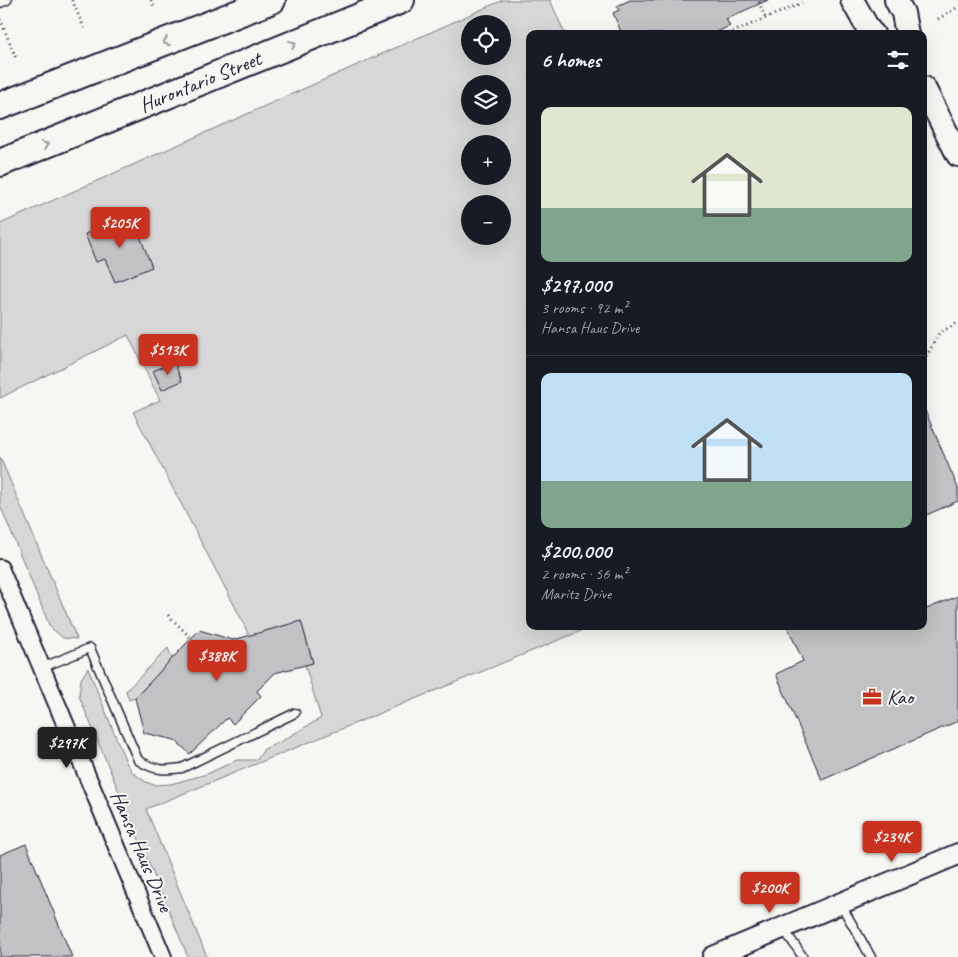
<!DOCTYPE html>
<html lang="en">
<head>
<meta charset="utf-8">
<style>
	:root { --surface:#171b24; --page:#20242c; --text:#f1f3f6; --muted:#9ea1a6; --line:#363941; --accent:#c8321e }
	body { margin:0; font-family:Caveat,sans-serif; background:var(--page); color:var(--text); height:100vh; display:flex; flex-direction:column; font-size:19px; white-space:nowrap }
	* { box-sizing:border-box; margin:0 }
	p { font-size:16px; color:var(--muted) }
	.icon { flex:none; width:28px; height:28px; fill:none; stroke:currentColor; stroke-width:2; stroke-linecap:round; stroke-linejoin:round }
	.map { position:relative; flex:1; overflow:hidden }
	.drawer { position:absolute; left:526px; top:30px; width:401px; height:600px; display:flex; flex-direction:column; background:var(--surface); border-radius:10px; box-shadow:0 5px 20px #0002 }
	.drawer>* { flex:none }
	.controls { position:absolute; left:461px; top:15px; display:grid; gap:10px }
	.controls a { display:grid; place-items:center; width:50px; height:50px; border-radius:50%; background:var(--surface); box-shadow:0 5px 20px #0002; font-size:25px }
	.price { position:absolute; translate:-50% -42px; padding:0 11px; border-radius:5px; background:var(--accent); color:#fff; font-size:16px; line-height:32px; filter:drop-shadow(0 1px 2px #0008) }
	.price::after { content:''; position:absolute; left:50%; top:30px; width:15px; height:11px; margin-left:-8px; background:inherit; clip-path:polygon(0 0,100% 0,50% 100%) }
	.price.on { background:#222; color:#fff }
	ul { padding:0; list-style:none }
	li { display:grid; align-content:center; gap:10px; height:265px; padding:0 15px }
	li+li { border-top:1px solid var(--line) }
	li span { display:grid; place-items:center; height:155px; border-radius:10px; color:#555 }
	li>.icon { margin-inline-start:auto }
	span .icon { width:90px; height:90px; fill:#fffc; stroke-width:1 }
	li b { font-size:21px }
	h2 { display:flex; justify-content:space-between; align-items:center; height:60px; padding:0 15px; font-size:21px }
	.map>svg:first-child { display:block }
	.green { fill:#d7d7d7; stroke:#7c7c89; fill-rule:evenodd }
	.building { fill:#c2c2c4; stroke:#22223b }
	.lines { fill:none; stroke-linecap:round; stroke-linejoin:round }
	.service-casing { stroke:#22223b; stroke-width:11 }
	.minor-casing { stroke:#22223b; stroke-width:20 }
	.tertiary-casing { stroke:#22223b; stroke-width:24 }
	.secondary-casing { stroke:#22223b; stroke-width:26 }
	.primary-casing { stroke:#22223b; stroke-width:30 }
	.path { stroke:#22223b; stroke-width:3; stroke-dasharray:1 4; stroke-linecap:butt }
	.service { stroke:#f6f6f2; stroke-width:8 }
	.minor { stroke:#f6f6f2; stroke-width:16 }
	.tertiary { stroke:#f6f6f2; stroke-width:20 }
	.secondary { stroke:#f6f6f2; stroke-width:22 }
	.primary { stroke:#f6f6f2; stroke-width:26 }
	.oneway { stroke:#9797a0 }
	.labels { text-anchor:middle; dominant-baseline:central; stroke-width:4; stroke-linejoin:round; paint-order:stroke }
	.street-label { font-size:21px; fill:#22223b; stroke:#f6f6f2 }
	.poi-label { font-size:21px; fill:#22223b; stroke:#f6f6f2; text-anchor:start }
</style>
</head>
<body>
<div class="map">
<svg width="958" height="957" viewBox="0 0 958 957">
	<rect width="100%" height="100%" fill="#f6f6f2"/>
	<filter id="ink" filterUnits="userSpaceOnUse"><feTurbulence type="fractalNoise" baseFrequency=".02" numOctaves="2"/><feDisplacementMap in="SourceGraphic" scale="10" xChannelSelector="R" yChannelSelector="G"/><feConvolveMatrix kernelMatrix="1 2 1 2 8 2 1 2 1" color-interpolation-filters="sRGB"/></filter>
	<g filter="url(#ink)">
		<g class="green">
			<path d="M503 0H550L565 34H530V626H593L146 809 207 957H188L79 696 81 679 88 668 126 762 132 772 146 782 154 785 171 784 207 774 237 760H257L264 749 280 742 321 718 305 665 313 663 301 621 249 636 242 620 133 412 160 400 128 335 0 398V224ZM470 24H502V56H470ZM470 84H502V116H470ZM470 144H502V176H470ZM470 204H502V236H470Z"/>
			<polygon points="0,457 77,639 63,638 50,627 0,505"/>
			<polygon points="168,648 172,659 135,698 129,700 126,691"/>
		</g>
		<g class="building">
			<polygon points="630,0 768,0 726,19 730,26 712,34 622,34 613,13 619,10 617,6"/>
			<polygon points="132,216 152,267 115,282 105,259 96,262 85,234"/>
			<polygon points="174,362 182,381 162,390 153,371"/>
			<polygon points="924,408 958,488 958,501 924,516"/>
			<polygon points="958,596 958,721 822,780 776,674 803,661 787,626 924,626 924,610"/>
			<polygon points="301,621 313,663 275,673 257,691 261,696 233,724 227,718 190,754 175,740 144,733 135,698 199,630 233,640"/>
			<polygon points="26,844 72,957 0,957 0,855"/>
		</g>
		<g class="lines">
			<g class="service-casing">
				<g id="service">
					<polyline points="0,3 7,0"/>
					<path d="M41 668 90 648 138 760C154 770 163 771 182 768L295 713"/>
					<polyline points="841,905 871,957"/>
					<polyline points="783,928 803,957"/>
				</g>
			</g>
			<g class="minor-casing">
				<polyline id="minor" points="0,568 163,957"/>
			</g>
			<g class="tertiary-casing">
				<polyline id="tertiary" points="713,957 958,854"/>
			</g>
			<g class="secondary-casing">
				<g id="secondary">
					<polyline points="852,0 869,30 873,34"/>
					<polyline points="896,0 903,13 907,34"/>
					<polyline points="924,88 958,155"/>
				</g>
			</g>
			<g class="primary-casing">
				<g id="primary">
					<polyline points="0,106 272,0"/>
					<path id="s1" d="M0 163 401 0"/>
				</g>
			</g>
			<g class="path">
				<polyline points="72,0 85,30"/>
				<polyline points="151,0 154,7"/>
				<polyline points="759,2 765,18"/>
				<polyline points="0,19 16,58"/>
				<polyline points="938,19 958,7"/>
				<polyline points="728,34 802,3"/>
				<polyline points="924,361 939,333 958,323"/>
				<polyline points="168,615 191,638"/>
			</g>
			<use href="#service" class="service"/>
			<use href="#minor" class="minor"/>
			<use href="#tertiary" class="tertiary"/>
			<use href="#secondary" class="secondary"/>
			<use href="#primary" class="primary"/>
		</g>
		<defs><path id="oneway-chevron" d="M-2-3.5L2.5 0L-2 3.5" fill="none" stroke-width="1.6" stroke-linecap="round" stroke-linejoin="round" transform="scale(1.25)"/></defs>
		<g class="oneway">
			<use href="#oneway-chevron" transform="translate(166 42) rotate(159)"/>
			<use href="#oneway-chevron" transform="translate(293 44) rotate(-22)"/>
			<use href="#oneway-chevron" transform="translate(45 145) rotate(-22)"/>
		</g>
	</g>
	<defs>
		<g id="office-bare" transform="scale(1.5)"><path d="M-6-3h4V-5.5h4V-3h4V5H-6ZM-1-4.5V-3h2v-1.5ZM-6 0V1H6V0Z" fill="#c8321e" stroke="#f6f6f2" stroke-width="2.5" paint-order="stroke"/></g>
	</defs>
	<g fill-rule="evenodd">
		<use href="#office-bare" x="872" y="697"/>
	</g>
	<g class="labels">
		<g class="street-label">
			<text stroke="none"><textPath href="#s1" startOffset="216">Hurontario Street</textPath></text>
			<text transform="translate(142 851) rotate(67)">Hansa Haus Drive</text>
		</g>
		<g class="poi-label">
			<text x="887" y="697">Kao</text>
		</g>
	</g>
</svg>
<div class="controls">
<a><svg class="icon" aria-label="locate" viewBox="0 0 24 24"><circle cx="12" cy="12" r="6"/><path d="M12 2v4M12 18v4M2 12h4M18 12h4"/></svg></a>
<a><svg class="icon" aria-label="layers" viewBox="0 0 24 24"><path d="M12 4l9 5-9 5-9-5zM3 14l9 5 9-5"/></svg></a>
<a>+</a>
<a>−</a>
</div>
<b class="price" style="left:120px;top:249px">$205K</b>
<b class="price" style="left:168px;top:376px">$513K</b>
<b class="price" style="left:217px;top:682px">$388K</b>
<b class="price on" style="left:67px;top:769px">$297K</b>
<b class="price" style="left:892px;top:863px">$234K</b>
<b class="price" style="left:770px;top:914px">$200K</b>
<section class="drawer">
<h2>6 homes<svg class="icon" aria-label="filters" viewBox="0 0 24 24"><path d="M4 7h16M4 17h16"/><circle cx="9" cy="7" r="2"/><circle cx="15" cy="17" r="2"/></svg></h2>
<ul>
<li><span style="background:linear-gradient(#dfe7d0 65%,#7fa58c 0)"><svg class="icon" aria-label="home" viewBox="0 0 24 24"><path d="M3 11l9-7 9 7M6 9v11h12V9"/></svg></span><div><b>$297,000</b><p>3 rooms · 92 m²</p><p>Hansa Haus Drive</p></div></li>
<li><span style="background:linear-gradient(#bfe0f5 70%,#7fa58c 0)"><svg class="icon" aria-label="home" viewBox="0 0 24 24"><path d="M3 11l9-7 9 7M6 9v11h12V9"/></svg></span><div><b>$200,000</b><p>2 rooms · 56 m²</p><p>Maritz Drive</p></div></li>
</ul>
</section>
</div>
</body>
</html>
